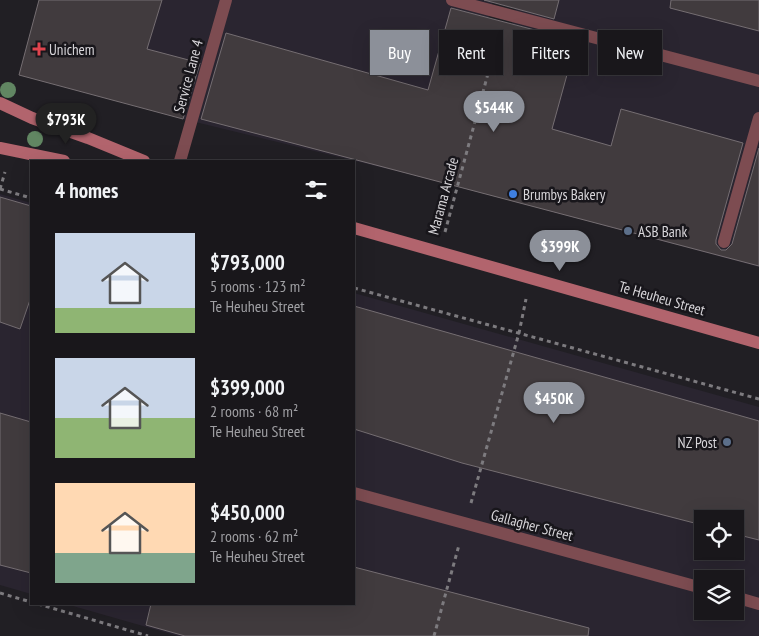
<!DOCTYPE html>
<html lang="en">
<head>
<meta charset="utf-8">
<style>
	:root { --surface:#19171b; --page:#222024; --text:#f1f3f6; --muted:#9f9fa3; --line:#37363a; --accent:#8c9099 }
	body { margin:0; font-family:"PT Sans Narrow",sans-serif; background:var(--page); color:var(--text); height:100vh; display:flex; flex-direction:column; font-size:19px; white-space:nowrap }
	* { box-sizing:border-box; margin:0 }
	p { font-size:16px; color:var(--muted) }
	.icon { flex:none; width:28px; height:28px; fill:none; stroke:currentColor; stroke-width:2; stroke-linecap:round; stroke-linejoin:round }
	.map { position:relative; flex:1; overflow:hidden }
	.sheet { position:absolute; left:30px; top:160px; width:325px; height:445px; display:flex; flex-direction:column; background:var(--surface); border-radius:0px; box-shadow:0 5px 20px #0002,0 0 0 1px var(--line) }
	.sheet>* { flex:none }
	.hud { position:absolute; left:370px; top:30px; width:314px; height:45px; display:flex; gap:10px }
	.buttons { position:absolute; left:694px; top:510px; display:grid; gap:10px }
	.buttons a { display:grid; place-items:center; width:50px; height:50px; border-radius:0px; background:var(--surface); box-shadow:0 5px 20px #0002,0 0 0 1px var(--line); font-size:25px }
	.price { position:absolute; translate:-50% -42px; padding:0 11px; border-radius:18px; background:var(--accent); color:#fff; font-size:16px; line-height:32px; filter:drop-shadow(0 1px 2px #0008) }
	.price::after { content:''; position:absolute; left:50%; top:30px; width:15px; height:11px; margin-left:-8px; background:inherit; clip-path:polygon(0 0,100% 0,50% 100%) }
	.price.selected { background:#222; color:#fff }
	ul { padding:0; list-style:none }
	li { display:flex; align-items:center; gap:15px; height:125px; padding:0 25px }
	li span { display:grid; place-items:center; flex:none; width:140px; height:100px; border-radius:0px; color:#555 }
	li>.icon { margin-inline-start:auto }
	span .icon { width:60px; height:60px; fill:#fffc; stroke-width:1 }
	li b { font-size:21px }
	h2 { display:flex; justify-content:space-between; align-items:center; height:60px; padding:0 25px; font-size:21px }
	.pill { padding:0 18px; border-radius:0px; background:var(--surface); box-shadow:0 5px 20px #0002,0 0 0 1px var(--line); font-size:18px; line-height:45px }
	.pill.selected { background:var(--accent); color:#fff }
	.map>svg:first-child { display:block }
	.built { fill:#2a2530; fill-rule:evenodd }
	.building { fill:#413b3e; stroke:#756e72 }
	.lines { fill:none; stroke-linecap:round; stroke-linejoin:round }
	.path { stroke:#7d7b7f; stroke-width:3; stroke-dasharray:4 4; stroke-linecap:butt }
	.lane { stroke:#7d4c51; stroke-width:12 }
	.secondary { stroke:#b2646d; stroke-width:12 }
	.tree { fill:#618662 }
	.health-dot { fill:#e0444e; stroke:#18161b; stroke-width:2 }
	.shop-dot { fill:#3f7fe0; stroke:#18161b; stroke-width:2 }
	.service-dot { fill:#5c6f8a; stroke:#18161b; stroke-width:2 }
	.labels { text-anchor:middle; dominant-baseline:central; stroke-width:5; stroke-linejoin:round; paint-order:stroke }
	.poi-label { font-size:15px; fill:#d8d6da; stroke:#18161b; text-anchor:start }
	.street-label { font-size:15px; fill:#d8d6da; stroke:#18161b }
</style>
</head>
<body>
<div class="map">
<svg width="759" height="636" viewBox="0 0 759 636">
	<rect width="100%" height="100%" fill="#211f24"/>
	<g class="built">
		<polygon points="39,0 493,0 445,183 183,119"/>
		<polygon points="518,0 759,0 759,267 468,189"/>
		<polygon points="0,194 31,203 31,594 0,585"/>
		<path d="M354 293 759 407V636H178L66 604H354ZM702 519H735V551H702ZM702 579H735V611H702Z"/>
	</g>
	<g class="building">
		<polygon points="39,0 162,0 147,49 200,63 183,119 19,75"/>
		<polygon points="484,0 559,0 554,19"/>
		<polygon points="671,0 759,0 759,31 670,8"/>
		<polygon points="451,8 550,34 547,46 573,53 552,129 611,146 621,109 743,143 716,240 716,244 721,250 726,250 732,244 759,148 759,266 201,119 226,33 428,90"/>
		<polygon points="0,197 31,206 31,297 20,329 0,322"/>
		<polygon points="354,306 759,421 759,540 735,534 735,519 702,519 702,525 462,463 354,429"/>
		<polygon points="0,413 31,422 31,573 0,565"/>
		<polygon points="354,567 589,628 588,636 185,636 146,625 151,604 354,604"/>
	</g>
	<g class="lines">
		<g class="path">
			<polyline points="0,189 31,198"/>
			<polyline points="0,189 5,172"/>
			<polyline points="445,232 499,33"/>
			<polyline points="354,288 759,399"/>
			<polyline points="471,503 519,333 526,299"/>
			<polyline points="0,593 31,602"/>
			<polyline points="38,604 148,636"/>
			<polyline points="434,636 459,545"/>
		</g>
		<g class="lane">
			<polyline points="452,0 759,81"/>
			<polyline points="180,161 226,0"/>
			<polyline points="724,242 759,118"/>
			<polyline points="354,493 702,588"/>
			<polyline points="735,597 759,604"/>
		</g>
		<g class="secondary">
			<polyline points="0,103 32,118 88,138 144,161"/>
			<polyline points="0,148 64,161"/>
			<polyline points="354,228 759,343"/>
		</g>
	</g>
	<g class="tree">
		<circle cx="8" cy="90" r="8"/>
		<circle cx="35" cy="139" r="8"/>
	</g>
	<path class="health-dot" d="M36.5 41.5h5v5h5v5h-5v5h-5v-5h-5v-5h5z"/>
	<circle class="shop-dot" cx="513" cy="194" r="5"/>
	<g class="service-dot">
		<circle cx="628" cy="231" r="5"/>
		<circle cx="727" cy="442" r="5"/>
	</g>
	<g class="labels">
		<g class="poi-label">
			<text x="49" y="49">Unichem</text>
			<text x="523" y="194">Brumbys Bakery</text>
			<text x="638" y="231">ASB Bank</text>
			<text x="717" y="442" text-anchor="end">NZ Post</text>
		</g>
		<g class="street-label">
			<text transform="translate(188 76) rotate(-75)">Service Lane 4</text>
			<text transform="translate(443 196) rotate(-75)">Marama Arcade</text>
			<text transform="translate(662 298) rotate(16)">Te Heuheu Street</text>
			<text transform="translate(532 525) rotate(15)">Gallagher Street</text>
		</g>
	</g>
</svg>
<div class="buttons">
<a><svg class="icon" aria-label="locate" viewBox="0 0 24 24"><circle cx="12" cy="12" r="6"/><path d="M12 2v4M12 18v4M2 12h4M18 12h4"/></svg></a>
<a><svg class="icon" aria-label="layers" viewBox="0 0 24 24"><path d="M12 4l9 5-9 5-9-5zM3 14l9 5 9-5"/></svg></a>
</div>
<b class="price" style="left:494px;top:133px">$544K</b>
<b class="price selected" style="left:66px;top:145px">$793K</b>
<b class="price" style="left:560px;top:272px">$399K</b>
<b class="price" style="left:554px;top:424px">$450K</b>
<div class="hud">
<a class="pill selected">Buy</a>
<a class="pill">Rent</a>
<a class="pill">Filters</a>
<a class="pill">New</a>
</div>
<section class="sheet">
<h2>4 homes<svg class="icon" aria-label="filters" viewBox="0 0 24 24"><path d="M4 7h16M4 17h16"/><circle cx="9" cy="7" r="2"/><circle cx="15" cy="17" r="2"/></svg></h2>
<ul>
<li><span style="background:linear-gradient(#c9d6e8 75%,#8fb573 0)"><svg class="icon" aria-label="home" viewBox="0 0 24 24"><path d="M3 11l9-7 9 7M6 9v11h12V9"/></svg></span><div><b>$793,000</b><p>5 rooms · 123 m²</p><p>Te Heuheu Street</p></div></li>
<li><span style="background:linear-gradient(#c9d6e8 60%,#8fb573 0)"><svg class="icon" aria-label="home" viewBox="0 0 24 24"><path d="M3 11l9-7 9 7M6 9v11h12V9"/></svg></span><div><b>$399,000</b><p>2 rooms · 68 m²</p><p>Te Heuheu Street</p></div></li>
<li><span style="background:linear-gradient(#ffd9b3 70%,#7fa58c 0)"><svg class="icon" aria-label="home" viewBox="0 0 24 24"><path d="M3 11l9-7 9 7M6 9v11h12V9"/></svg></span><div><b>$450,000</b><p>2 rooms · 62 m²</p><p>Te Heuheu Street</p></div></li>
</ul>
</section>
</div>
</body>
</html>
